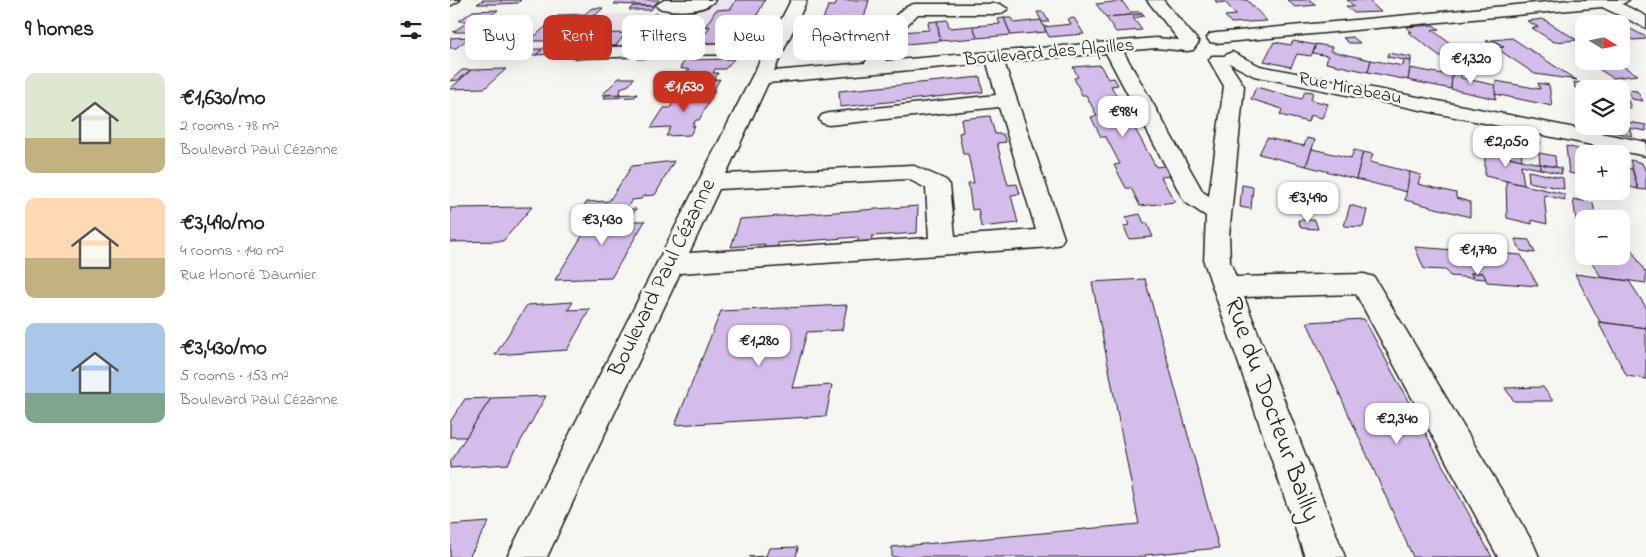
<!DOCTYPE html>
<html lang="en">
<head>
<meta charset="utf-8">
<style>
	:root { --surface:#fff; --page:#f2f2f2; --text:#222; --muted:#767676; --accent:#c8321e }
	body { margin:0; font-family:"Indie Flower",sans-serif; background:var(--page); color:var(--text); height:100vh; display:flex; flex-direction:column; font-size:19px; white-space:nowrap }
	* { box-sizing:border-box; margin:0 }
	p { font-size:16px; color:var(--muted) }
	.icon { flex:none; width:28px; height:28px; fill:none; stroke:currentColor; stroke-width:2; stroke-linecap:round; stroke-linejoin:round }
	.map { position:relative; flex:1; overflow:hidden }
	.details { display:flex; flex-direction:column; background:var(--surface); width:450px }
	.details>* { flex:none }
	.hud { position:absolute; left:15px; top:15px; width:475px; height:45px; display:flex; gap:10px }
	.needle { width:32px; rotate:100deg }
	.fabs { position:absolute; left:1125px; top:15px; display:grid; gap:10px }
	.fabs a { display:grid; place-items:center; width:55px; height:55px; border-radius:10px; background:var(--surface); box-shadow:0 5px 20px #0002; font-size:25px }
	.price { position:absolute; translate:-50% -42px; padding:0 11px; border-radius:10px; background:#fff; color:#222; font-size:16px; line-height:32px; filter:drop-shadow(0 1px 2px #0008) }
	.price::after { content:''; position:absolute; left:50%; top:30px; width:15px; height:11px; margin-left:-8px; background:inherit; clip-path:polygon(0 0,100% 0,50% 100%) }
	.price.active { background:var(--accent); color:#fff }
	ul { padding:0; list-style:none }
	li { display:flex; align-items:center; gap:15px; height:125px; padding:0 25px }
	li span { display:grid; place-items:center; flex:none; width:140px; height:100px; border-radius:10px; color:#555 }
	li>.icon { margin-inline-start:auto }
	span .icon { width:60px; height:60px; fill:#fffc; stroke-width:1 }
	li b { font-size:21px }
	h2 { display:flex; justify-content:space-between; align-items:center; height:60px; padding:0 25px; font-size:21px }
	.pill { padding:0 18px; border-radius:10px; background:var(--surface); box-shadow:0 5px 20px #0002; font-size:18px; line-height:45px }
	.pill.active { background:var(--accent); color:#fff }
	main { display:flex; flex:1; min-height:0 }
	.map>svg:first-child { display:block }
	.built { fill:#ece5f0 }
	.building { fill:#d4bceb; stroke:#1c1c1c }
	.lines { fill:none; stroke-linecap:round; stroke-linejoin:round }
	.minor-casing { stroke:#1c1c1c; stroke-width:3 }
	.minor { fill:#f6f6f2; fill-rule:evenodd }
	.tree { fill:#9b9e90 }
	.labels { text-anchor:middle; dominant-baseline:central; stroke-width:5; stroke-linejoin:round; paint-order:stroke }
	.far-street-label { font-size:19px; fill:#1c1c1c; stroke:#f6f6f2 }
	.street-label { font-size:22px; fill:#1c1c1c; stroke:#f6f6f2 }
	.near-street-label { font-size:26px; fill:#1c1c1c; stroke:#f6f6f2 }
</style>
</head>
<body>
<main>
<section class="details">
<h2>9 homes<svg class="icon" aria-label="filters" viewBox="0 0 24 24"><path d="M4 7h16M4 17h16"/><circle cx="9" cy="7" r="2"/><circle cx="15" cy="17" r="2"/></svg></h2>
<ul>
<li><span style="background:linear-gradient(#dfe7d0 65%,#c2b280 0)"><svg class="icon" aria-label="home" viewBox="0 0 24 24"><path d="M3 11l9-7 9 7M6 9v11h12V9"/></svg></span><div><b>€1,630/mo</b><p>2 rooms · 78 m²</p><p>Boulevard Paul Cézanne</p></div></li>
<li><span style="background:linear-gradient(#ffd9b3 60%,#c2b280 0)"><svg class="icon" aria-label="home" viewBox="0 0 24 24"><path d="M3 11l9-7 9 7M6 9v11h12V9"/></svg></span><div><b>€3,490/mo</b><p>4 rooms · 140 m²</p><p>Rue Honoré Daumier</p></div></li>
<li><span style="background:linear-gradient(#a9c7e8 70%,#7fa58c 0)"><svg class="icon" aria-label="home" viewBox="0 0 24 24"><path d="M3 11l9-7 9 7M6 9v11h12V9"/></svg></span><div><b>€3,430/mo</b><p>5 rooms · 153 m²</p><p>Boulevard Paul Cézanne</p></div></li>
</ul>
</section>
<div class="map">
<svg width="1196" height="557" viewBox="0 0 1196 557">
	<rect width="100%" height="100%" fill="#f6f6f2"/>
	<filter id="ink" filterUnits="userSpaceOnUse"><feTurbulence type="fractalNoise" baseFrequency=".02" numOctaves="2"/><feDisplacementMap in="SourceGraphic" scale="10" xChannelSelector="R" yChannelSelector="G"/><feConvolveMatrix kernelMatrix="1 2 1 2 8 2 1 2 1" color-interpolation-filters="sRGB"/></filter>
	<g filter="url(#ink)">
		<polygon class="built" points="266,0 315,0 292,44 192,55 101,61 153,15 246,11 261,7"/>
		<g class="building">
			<polygon points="33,0 52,0 48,4 27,4"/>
			<polygon points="52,0 71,0 68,3 48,4"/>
			<polygon points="168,0 209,0 204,6 164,4"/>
			<polygon points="286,0 315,0 292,44 187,47 197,33 256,33 260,26 255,27 266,10 281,9"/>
			<polygon points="387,0 419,0 412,26 378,26 380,19 373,19 378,6 385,6"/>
			<polygon points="765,0 797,0 817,21 781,23 775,16 786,15 775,2 767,3"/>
			<polygon points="837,0 860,0 866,5 845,7"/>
			<polygon points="897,0 918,0 931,12 904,13 896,6 904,6"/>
			<polygon points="672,1 680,12 691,12 693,14 656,17 646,4"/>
			<polygon points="183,6 204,6 201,10 179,10"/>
			<polygon points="142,8 153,8 146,15 143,15 100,54 86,55 101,41 79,41 109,15 135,14"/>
			<polygon points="48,10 33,21 9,21 23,11"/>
			<polygon points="587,12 593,12 599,22 592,22"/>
			<polygon points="693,14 695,16 683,18 692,30 666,32 656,17"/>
			<polygon points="1157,17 1171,24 1144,24 1134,18"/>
			<polygon points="554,18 561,35 527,38 523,26 550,24 548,19"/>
			<polygon points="554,18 561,18 564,23 591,20 596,32 561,35"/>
			<polygon points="624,18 634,34 599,37 594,27 621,24 618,19"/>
			<polygon points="1093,19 1127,40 1104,42 1082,28 1088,27 1077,21"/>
			<polygon points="497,20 499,28 523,26 527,38 490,41 487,21"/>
			<polygon points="19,21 42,21 28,32 3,32"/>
			<polygon points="487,21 490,41 445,45 451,32 479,30 478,22"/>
			<polygon points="1171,24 1196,37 1196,39 1183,40 1171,34"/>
			<polygon points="983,25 989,29 982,30 1015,54 990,56 958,32 962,32 956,27"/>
			<polygon points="176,33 164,48 126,49 140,34"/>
			<polygon points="20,37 6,48 0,48 0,38"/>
			<polygon points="903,37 910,43 899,43 893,38"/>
			<polygon points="1062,38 1120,76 1127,80 1085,74 1046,48 1054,47 1043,40"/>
			<polygon points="1043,40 1054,47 1046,48 1036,41"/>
			<polygon points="843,41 866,45 861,56 847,54 841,67 814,61 824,42 841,45"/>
			<polygon points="866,44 882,47 880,51 921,60 918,72 876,63 878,56 863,53"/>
			<polygon points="92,49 86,55 36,56 43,50"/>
			<polygon points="938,53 961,57 961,61 937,57"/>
			<polygon points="218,55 216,58 187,59 190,56"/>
			<polygon points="284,59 275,69 265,69 263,73 268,73 264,80 270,79 263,91 224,93 229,85 214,86 211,75 234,74 240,70 230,68 235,60"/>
			<polygon points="921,60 953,66 954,60 961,61 958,80 918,72"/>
			<polygon points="1136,61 1164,61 1188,75 1163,78"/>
			<polygon points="993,63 1003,64 1001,89 958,80 960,68 993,74"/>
			<polygon points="1003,64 1011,66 1011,78 1045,85 1046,99 1001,89"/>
			<polygon points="650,65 658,79 664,78 668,85 661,86 680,120 687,119 692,126 684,127 706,167 714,166 720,176 711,177 725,202 690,206 681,188 676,188 664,165 670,164 656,137 651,137 641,117 647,116 636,95 632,95 624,78 628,77 623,67"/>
			<polygon points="56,69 35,88 0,89 21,70"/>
			<polygon points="12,70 21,70 8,80 0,81"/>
			<polygon points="530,77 533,92 390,107 389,91"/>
			<polygon points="169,78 184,78 179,85 171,88 170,94 152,95"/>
			<polygon points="1046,81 1090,89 1088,83 1099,85 1102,106 1045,94"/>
			<polygon points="1124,82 1137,84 1139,89 1125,88"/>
			<polygon points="806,87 852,99 855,91 863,92 861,100 878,104 872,118 860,115 858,122 830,115 832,109 801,99"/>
			<polygon points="1177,90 1187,91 1193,101 1182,99"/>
			<polygon points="265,91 249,120 246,120 242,126 245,126 240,135 216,136 221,127 201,128 214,108 220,108 230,92"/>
			<polygon points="187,94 185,97 154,98 156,95"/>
			<polygon points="1171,98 1178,100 1181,108 1173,106 1178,122 1196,125 1196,131 1179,128 1182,136 1143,128 1171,126"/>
			<polygon points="540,116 545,134 553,134 556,142 547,143 558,185 567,184 570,194 561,195 568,223 531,227 528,209 522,210 518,183 524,183 518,154 513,154 509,133 513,132 511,119"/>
			<polygon points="1036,129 1090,141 1090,145 1070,141 1072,160 1035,152"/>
			<polygon points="817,138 854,146 857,138 865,140 856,166 809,154"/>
			<polygon points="1116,146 1128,149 1129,158 1134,159 1134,176 1119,173"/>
			<polygon points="862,149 901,158 904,150 913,152 906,179 856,166"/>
			<polygon points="913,152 923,154 920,162 960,172 957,192 906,179"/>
			<polygon points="1035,152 1090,164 1090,169 1071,165 1074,185 1035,176"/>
			<polygon points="1089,153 1105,156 1106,167 1090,164"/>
			<polygon points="1180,160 1192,163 1196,172 1196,190 1188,189"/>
			<polygon points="224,161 205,195 193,196 191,199 182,200 176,209 130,211 137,202 159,201 182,166"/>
			<polygon points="1090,164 1111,168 1112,174 1090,169"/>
			<polygon points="1171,167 1182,169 1188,189 1171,185"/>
			<polygon points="1078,171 1113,178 1114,189 1079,182"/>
			<polygon points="960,172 971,175 968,184 1006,193 1006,198 1020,202 1020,217 955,200"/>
			<polygon points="1056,181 1114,194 1115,200 1094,195 1097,224 1082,220 1082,224 1057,218"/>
			<polygon points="792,185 803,187 801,209 790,207"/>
			<polygon points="1123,199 1143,203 1146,219 1134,219 1134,226 1127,226"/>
			<polygon points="900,205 917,210 913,227 894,226"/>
			<polygon points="468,206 467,233 422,236 421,242 408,243 408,237 328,243 327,249 313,250 315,244 281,247 290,219"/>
			<polygon points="82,207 53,241 0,242 0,208"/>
			<polygon points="186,209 178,221 195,221 161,278 105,280 148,210"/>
			<polygon points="690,214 694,223 697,223 703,237 679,239 674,226 679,225 676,217"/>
			<polygon points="848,220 865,220 868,229 851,228"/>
			<polygon points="1065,239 1079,240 1085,253 1071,251"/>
			<polygon points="1171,245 1179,246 1196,273 1196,283 1151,277 1138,256 1171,256"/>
			<polygon points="965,247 1071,255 1088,286 1037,282 1033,273 1021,273 1023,278 1000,276 996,270 974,269"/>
			<polygon points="1021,273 1033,273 1036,279 1023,278"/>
			<polygon points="1125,274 1179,281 1196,307 1196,328 1150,322"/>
			<polygon points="695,279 769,548 695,555 695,557 442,557 442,547 689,524 642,282"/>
			<polygon points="123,302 118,310 140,309 117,350 45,355 77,305"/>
			<polygon points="397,305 392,330 357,332 342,388 382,385 376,416 225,425 271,311"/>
			<polygon points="914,319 1042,557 963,557 857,322"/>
			<polygon points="1148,322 1196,328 1196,379 1177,376"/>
			<polygon points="1093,387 1103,401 1064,401 1055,388"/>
			<polygon points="96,396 58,464 0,468 0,462 41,398"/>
			<polygon points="41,398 16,437 0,437 0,422 15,399"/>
			<polygon points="39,522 19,557 0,557 0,525"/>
			<polygon points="348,547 346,557 299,557 316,556 319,548"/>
		</g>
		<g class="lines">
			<g class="minor-casing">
				<g id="minor">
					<polygon points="0,0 10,0 0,6"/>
					<path d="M214 0H265C255 13 223 12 208 8L206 5Z"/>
					<path d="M341 0H357L324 71 415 63C427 45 441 10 464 4H550L558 9 550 14H468L457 25 435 61 706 38 729 40 697 0H713L749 42 743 50 737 51 706 48 673 51 753 192 759 196 774 86 759 60 762 56H774L782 52 810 66 1196 142V156L804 76 779 63 794 86 779 235 780 262 786 277 914 274 924 277 1083 543 1089 557H1048L906 294 794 297 895 557H855L754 262 756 216 735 202 732 197 656 53 554 62 614 238 610 244 601 247 230 273 97 557H57L314 53 129 58 123 57 120 53 123 49 129 48 320 42ZM537 63 546 95 379 113 372 115 369 119 372 123 379 125 549 107 586 230 505 236 500 185 496 180 462 165 276 174 318 83ZM458 179 476 188 479 238 239 253 269 189Z"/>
					<polygon points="1120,0 1179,0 1172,4 1196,16 1196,28 1152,7 766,43 760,42 757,38 760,34 766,33"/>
				</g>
			</g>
			<use href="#minor" class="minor"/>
		</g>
		<g class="tree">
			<circle cx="206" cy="17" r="4.5"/>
			<circle cx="224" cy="23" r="4.5"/>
		</g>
	</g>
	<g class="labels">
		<g class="far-street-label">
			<text transform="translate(599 53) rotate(-5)">Boulevard des Alpilles</text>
			<text transform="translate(900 89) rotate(11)">Rue Mirabeau</text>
		</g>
		<g class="street-label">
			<text transform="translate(213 278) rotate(-64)">Boulevard Paul Cézanne</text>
		</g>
		<g class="near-street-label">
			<text transform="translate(821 410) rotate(70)">Rue du Docteur Bailly</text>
		</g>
	</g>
</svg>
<div class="fabs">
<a><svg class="needle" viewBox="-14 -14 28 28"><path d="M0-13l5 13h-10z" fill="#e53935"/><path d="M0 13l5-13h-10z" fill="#767676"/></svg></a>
<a><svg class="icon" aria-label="layers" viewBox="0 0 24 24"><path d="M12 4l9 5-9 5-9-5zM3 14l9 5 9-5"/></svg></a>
<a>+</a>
<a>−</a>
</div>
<b class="price" style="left:1021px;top:85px">€1,320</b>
<b class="price active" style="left:234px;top:113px">€1,630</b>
<b class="price" style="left:673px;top:138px">€984</b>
<b class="price" style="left:1056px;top:168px">€2,050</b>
<b class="price" style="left:858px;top:224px">€3,490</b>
<b class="price" style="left:152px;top:246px">€3,430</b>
<b class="price" style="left:1028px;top:276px">€1,790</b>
<b class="price" style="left:309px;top:367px">€1,280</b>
<b class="price" style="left:947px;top:445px">€2,340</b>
<div class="hud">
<a class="pill">Buy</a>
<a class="pill active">Rent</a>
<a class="pill">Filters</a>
<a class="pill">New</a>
<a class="pill">Apartment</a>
</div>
</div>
</main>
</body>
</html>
